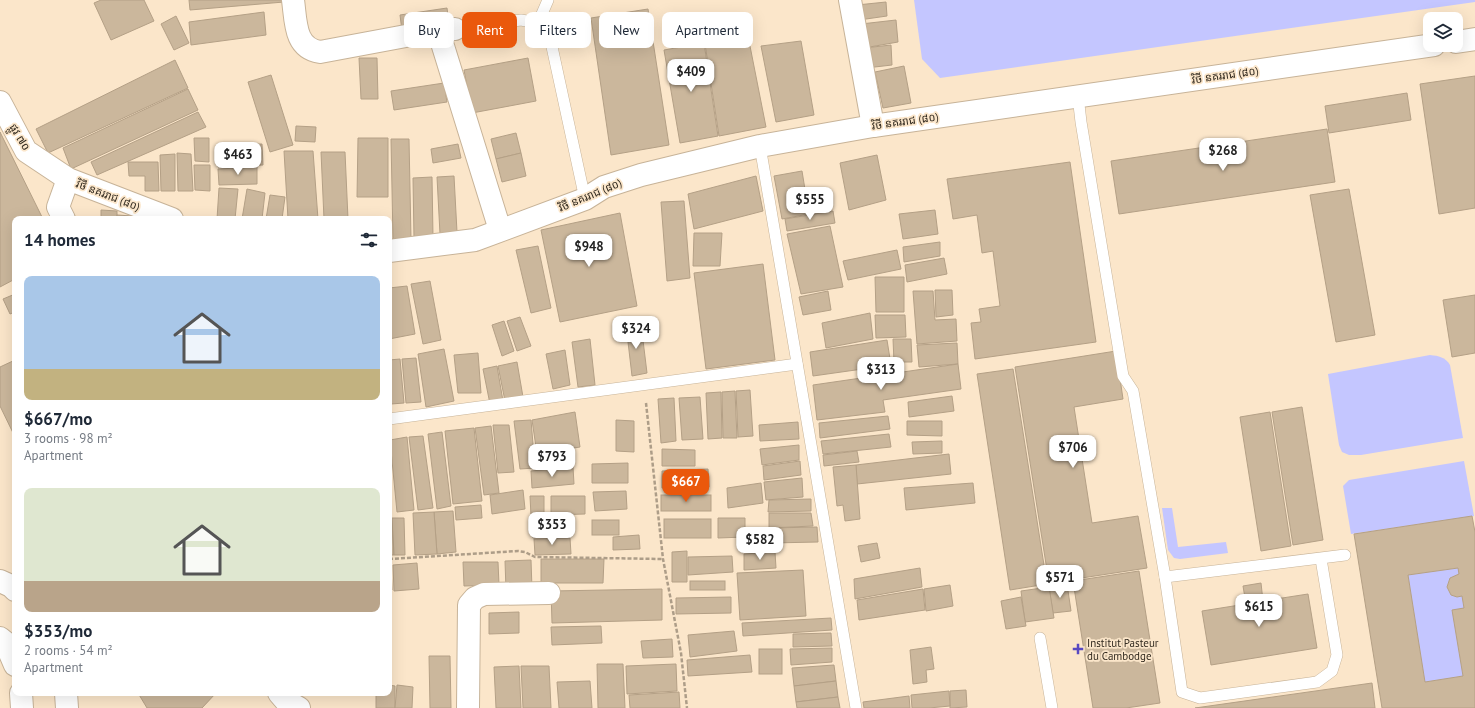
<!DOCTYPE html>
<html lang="en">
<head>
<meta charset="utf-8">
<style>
	:root { --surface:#fff; --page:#f2f2f3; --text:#1f2937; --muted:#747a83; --accent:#ea580c }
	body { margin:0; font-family:"PT Sans","Noto Sans Khmer",sans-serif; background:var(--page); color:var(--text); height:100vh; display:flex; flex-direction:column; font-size:15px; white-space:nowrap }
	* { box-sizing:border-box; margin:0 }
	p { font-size:13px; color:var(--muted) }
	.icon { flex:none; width:22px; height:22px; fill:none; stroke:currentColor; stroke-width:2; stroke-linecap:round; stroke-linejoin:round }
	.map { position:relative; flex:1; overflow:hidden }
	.drawer { position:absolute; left:12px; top:216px; width:380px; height:480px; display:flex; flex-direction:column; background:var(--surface); border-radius:8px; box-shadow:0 4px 16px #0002 }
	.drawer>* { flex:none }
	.guide { position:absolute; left:404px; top:12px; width:380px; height:36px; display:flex; gap:8px }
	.tools { position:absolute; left:1423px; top:12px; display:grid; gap:8px }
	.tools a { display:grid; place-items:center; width:40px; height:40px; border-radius:8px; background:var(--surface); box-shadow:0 4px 16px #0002; font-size:20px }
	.price { position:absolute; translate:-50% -34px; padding:0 9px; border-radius:8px; background:#fff; color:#222; font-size:13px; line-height:26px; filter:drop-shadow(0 1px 2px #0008) }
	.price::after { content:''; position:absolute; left:50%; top:24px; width:12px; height:9px; margin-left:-6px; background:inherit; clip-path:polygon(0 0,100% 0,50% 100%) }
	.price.on { background:var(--accent); color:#fff }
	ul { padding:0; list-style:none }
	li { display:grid; align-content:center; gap:8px; height:212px; padding:0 12px }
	li span { display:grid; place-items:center; height:124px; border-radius:8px; color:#555 }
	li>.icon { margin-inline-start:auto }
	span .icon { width:72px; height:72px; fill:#fffc; stroke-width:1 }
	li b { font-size:17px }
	h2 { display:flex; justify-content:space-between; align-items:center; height:48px; padding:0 12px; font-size:17px }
	.chip { padding:0 14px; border-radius:8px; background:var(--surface); box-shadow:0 4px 16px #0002; font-size:14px; line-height:36px }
	.chip.on { background:var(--accent); color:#fff }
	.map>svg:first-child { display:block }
	.green { fill:#c4c6ff }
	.building { fill:#cbb79c; stroke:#b4a086; fill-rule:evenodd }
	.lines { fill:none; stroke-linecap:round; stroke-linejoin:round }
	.service-casing { stroke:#c7b398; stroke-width:12 }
	.minor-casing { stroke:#c7b398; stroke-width:24 }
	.path { stroke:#ad9d88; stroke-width:2.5; stroke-dasharray:4 2; stroke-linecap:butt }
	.service { stroke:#fff; stroke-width:11 }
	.minor { stroke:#fff; stroke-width:22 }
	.poi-dot { fill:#5849c1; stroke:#fbe6ca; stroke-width:1.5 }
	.labels { text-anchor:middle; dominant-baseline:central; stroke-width:3.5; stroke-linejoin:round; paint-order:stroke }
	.street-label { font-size:11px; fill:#332b20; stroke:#fbe6ca }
	.poi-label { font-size:11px; fill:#332b20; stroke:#fbe6ca; text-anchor:start }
</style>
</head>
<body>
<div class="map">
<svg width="1475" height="708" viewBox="0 0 1475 708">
	<rect width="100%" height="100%" fill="#fbe6ca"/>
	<g class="green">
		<polygon points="914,0 1475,0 1475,2 940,78 922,59"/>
		<path d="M1430 355C1439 356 1445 357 1450 365L1463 438 1361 455H1349L1342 452 1339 445 1328 374Z"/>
		<polygon points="1464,461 1474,516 1351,534 1343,486 1349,480"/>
		<polygon points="1162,508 1172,508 1178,547 1226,542 1228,553 1180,559 1174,558 1168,550"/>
		<polygon points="1458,568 1459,574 1450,578 1447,587 1451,595 1457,597 1462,596 1464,608 1452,610 1463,676 1425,682 1408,575"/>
	</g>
	<g class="building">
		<polygon points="101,0 144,0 154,21 111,40 94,3"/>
		<polygon points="189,0 284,0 284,2 190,10"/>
		<polygon points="886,2 887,16 859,20 857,5"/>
		<polygon points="447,8 449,23 402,31 400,15"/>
		<polygon points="648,9 669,145 611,155 591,18"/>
		<polygon points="264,12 266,35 191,45 189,22"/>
		<polygon points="176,16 189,43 174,50 161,24"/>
		<polygon points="896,20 898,42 864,48 861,24"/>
		<polygon points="748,36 766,127 719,136 705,44"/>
		<polygon points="801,41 814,115 776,122 761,46"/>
		<polygon points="704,43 718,136 680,143 664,50"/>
		<polygon points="891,45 892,65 866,68 864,48"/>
		<polygon points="359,58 377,58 378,99 361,99"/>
		<polygon points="528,58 536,101 472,113 464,70"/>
		<polygon points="175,60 188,88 48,153 36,129"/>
		<polygon points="904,66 911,103 883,108 875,72"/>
		<polygon points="271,75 293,145 270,152 248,82"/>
		<polygon points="1475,76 1475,208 1439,214 1420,84"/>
		<polygon points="444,83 447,102 394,110 391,91"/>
		<polygon points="188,89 198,110 71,169 63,148"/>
		<polygon points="1407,93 1411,120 1329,133 1325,106"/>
		<polygon points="198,112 206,127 97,175 91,162"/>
		<polygon points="296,126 316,127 315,142 295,141"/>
		<polygon points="1327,129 1335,182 1119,214 1111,161"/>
		<polygon points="0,132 43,219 15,219 15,279 0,287"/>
		<polygon points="516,133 521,153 496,159 491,139"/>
		<polygon points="194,138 209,138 209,162 195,161"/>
		<polygon points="358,138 388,138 388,197 357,197"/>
		<polygon points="391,139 409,139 411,239 393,240"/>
		<polygon points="262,144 263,165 238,166 237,145"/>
		<polygon points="458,144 461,158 433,163 431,149"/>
		<polygon points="217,145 234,145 235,166 218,167"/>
		<polygon points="284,151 313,151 318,219 288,219"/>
		<polygon points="321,152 345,152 348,219 324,219"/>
		<polygon points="177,153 191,154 193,191 178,191"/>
		<polygon points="521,153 526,176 502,182 496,159"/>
		<polygon points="175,154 175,191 161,191 160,155"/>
		<polygon points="877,155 886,200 849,210 840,163"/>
		<polygon points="128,162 158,162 159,191 145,191 145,176 129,176"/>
		<polygon points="1070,162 1096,342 975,359 971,323 981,322 979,309 1000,306 993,251 982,253 977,215 953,219 947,179"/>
		<polygon points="194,165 210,165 210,191 195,190"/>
		<polygon points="257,167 257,184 219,185 218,169"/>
		<polygon points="802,171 809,214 782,219 774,176"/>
		<polygon points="454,176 457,232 440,234 437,177"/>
		<polygon points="756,176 763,211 694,229 688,194"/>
		<polygon points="432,177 433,237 414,239 413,178"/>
		<polygon points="219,188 238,189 235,219 217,219"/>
		<polygon points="247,189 265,193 262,219 242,219"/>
		<polygon points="1349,189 1375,335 1336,342 1310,195"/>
		<polygon points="270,195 285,197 282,219 266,219"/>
		<polygon points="684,201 690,278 667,281 661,202"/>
		<polygon points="101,210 117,211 117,219 101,219"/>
		<polygon points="935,210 938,234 903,239 899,214"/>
		<polygon points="833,211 835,223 787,231 785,219"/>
		<polygon points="620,213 637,306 560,322 541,230"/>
		<polygon points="117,215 147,217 147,219 117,219"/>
		<polygon points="830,226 843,287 801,294 787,234"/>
		<polygon points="694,233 722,233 720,266 693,266"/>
		<polygon points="940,242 940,256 904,262 903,247"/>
		<polygon points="538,246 551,308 531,313 516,250"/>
		<polygon points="897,250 901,269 848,280 843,261"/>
		<polygon points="944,258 947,274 907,282 905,265"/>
		<polygon points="763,264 775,360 706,369 694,273"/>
		<polygon points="875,277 904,277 904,312 876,312"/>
		<polygon points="430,281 441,340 423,344 411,284"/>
		<polygon points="407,286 415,334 389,339 389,288"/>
		<polygon points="935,290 952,290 953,315 936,317"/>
		<polygon points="828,291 831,310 803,315 799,297"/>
		<polygon points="913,291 933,291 935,320 956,319 957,341 917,344"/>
		<polygon points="15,294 15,312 10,314 3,299"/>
		<polygon points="1475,295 1475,353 1452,357 1443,300"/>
		<polygon points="870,313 873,339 826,348 822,323"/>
		<polygon points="875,315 905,315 906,337 876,338"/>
		<polygon points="520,317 531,346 517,351 507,321"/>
		<polygon points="504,321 514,351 502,356 492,325"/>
		<polygon points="641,324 647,373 632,376 626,325"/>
		<polygon points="590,339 595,385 578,387 572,342"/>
		<polygon points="893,339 911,339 912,362 894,362"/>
		<polygon points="887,340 891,365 813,376 810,352"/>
		<polygon points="957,343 958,364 919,367 917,345"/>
		<polygon points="444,349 454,401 426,407 418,354"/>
		<polygon points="565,350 570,385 553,389 546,354"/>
		<polygon points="1116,351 1123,399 1074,407 1092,523 1138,516 1147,568 1049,583 1015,367"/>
		<polygon points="478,353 481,393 458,393 454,355"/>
		<polygon points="416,358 421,402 406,403 402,359"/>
		<polygon points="400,359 404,403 391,404 389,360"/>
		<polygon points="15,360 15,437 0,406 0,367"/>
		<polygon points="517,362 523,397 505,401 498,366"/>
		<polygon points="958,364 961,389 883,400 885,412 817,420 813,385"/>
		<polygon points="497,366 503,401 490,404 483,369"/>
		<polygon points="1013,369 1047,584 1010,590 977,374"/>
		<polygon points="750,390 753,436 738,437 736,391"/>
		<polygon points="735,391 737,438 723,438 722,392"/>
		<polygon points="721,392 722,438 708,439 706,393"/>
		<polygon points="952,396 954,411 909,417 908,402"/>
		<polygon points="700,397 703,439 682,440 679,398"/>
		<polygon points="674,398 676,441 661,443 658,399"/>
		<polygon points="1302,407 1323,540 1293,545 1272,412"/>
		<polygon points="575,412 580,447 537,454 532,420"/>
		<polygon points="1270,412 1291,546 1261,551 1240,417"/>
		<polygon points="888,416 890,429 820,438 819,423"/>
		<polygon points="531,420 535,468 520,469 514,421"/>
		<polygon points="616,420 634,421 634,452 616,451"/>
		<polygon points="907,421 942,421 942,436 907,435"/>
		<polygon points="798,422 799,439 760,441 759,425"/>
		<polygon points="493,425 509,425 514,472 498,473"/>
		<polygon points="491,426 499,493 484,495 475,428"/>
		<polygon points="474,428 482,501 453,504 445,431"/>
		<polygon points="442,432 451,506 437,509 428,434"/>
		<polygon points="889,434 891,447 823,454 821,441"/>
		<polygon points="423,436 433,508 418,510 409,437"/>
		<polygon points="407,437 414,510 397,512 390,440"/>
		<polygon points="942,441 942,453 913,454 912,442"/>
		<polygon points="799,445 799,460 762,465 760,449"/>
		<polygon points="662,449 695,450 695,466 662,466"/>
		<polygon points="857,451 859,462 824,466 823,455"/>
		<polygon points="949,454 951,474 857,484 856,465"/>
		<polygon points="800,461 801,475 764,480 763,466"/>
		<polygon points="628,463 628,483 592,483 592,464"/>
		<polygon points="856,465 860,519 845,521 843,505 837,506 833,467"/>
		<polygon points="573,467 574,484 532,488 531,471"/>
		<polygon points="708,469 709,487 662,488 662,471"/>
		<polygon points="802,478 803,497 766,500 764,482"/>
		<polygon points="761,483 763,503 728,508 727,488"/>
		<polygon points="973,483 975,503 906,510 904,488"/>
		<polygon points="523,490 525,509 492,514 490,495"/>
		<polygon points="626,491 627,509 595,511 593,492"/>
		<rect x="661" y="495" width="50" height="16"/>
		<polygon points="530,496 544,496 544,516 531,516"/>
		<polygon points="551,496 585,496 585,514 551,515"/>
		<polygon points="811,499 811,511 768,512 769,500"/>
		<polygon points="481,505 482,518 456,520 455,507"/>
		<polygon points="453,511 456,552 437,554 434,512"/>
		<polygon points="434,512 437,554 415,555 413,513"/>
		<polygon points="769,513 811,513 813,526 769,528"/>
		<path d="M1472 516 1475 532V708H1382L1354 534ZM1458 568 1459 574 1450 578 1447 587 1451 595 1457 597 1462 596 1464 608 1452 610 1463 676 1425 682 1408 575Z"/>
		<polygon points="389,518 392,518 394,555 389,555"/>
		<polygon points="392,518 404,518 405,555 394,555"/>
		<polygon points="718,518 745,518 745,537 718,538"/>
		<rect x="664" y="519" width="47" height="19"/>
		<rect x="592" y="520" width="27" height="15"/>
		<polygon points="568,521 569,535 533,538 531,522"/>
		<polygon points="817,527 818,542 771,543 770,528"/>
		<polygon points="639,535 640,549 613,550 613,537"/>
		<polygon points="570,538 571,554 535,555 534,539"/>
		<polygon points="877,543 880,558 861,562 858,546"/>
		<polygon points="687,551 687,582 672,582 672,552"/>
		<polygon points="775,552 776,568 744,570 744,554"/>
		<polygon points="732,556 733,572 688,575 688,557"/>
		<polygon points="541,559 604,559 603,583 541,583"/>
		<polygon points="531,560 532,589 506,590 505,561"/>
		<polygon points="463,562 498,562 499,585 464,586"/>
		<polygon points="417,563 419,589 394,591 393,565"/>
		<polygon points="389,566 391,566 392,590 389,590"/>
		<polygon points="920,568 922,587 855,599 854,579"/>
		<polygon points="803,570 806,616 740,620 737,573"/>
		<polygon points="1139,571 1160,703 1126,708 1093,708 1073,581"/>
		<rect x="690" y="581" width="35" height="9"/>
		<polygon points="1261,583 1263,601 1308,594 1317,648 1211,665 1202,611 1246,604 1243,586"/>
		<polygon points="1067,584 1071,611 1053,613 1049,587"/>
		<polygon points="950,585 953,606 926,611 924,589"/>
		<polygon points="1049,587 1054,618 1025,622 1021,591"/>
		<polygon points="662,589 662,620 552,623 551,591"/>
		<polygon points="923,589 925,610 859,620 857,600"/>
		<polygon points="731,597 731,613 676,614 676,598"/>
		<polygon points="1021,597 1026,626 1006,629 1001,601"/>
		<polygon points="519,612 519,633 489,634 489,613"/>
		<polygon points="831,618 832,630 743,636 742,623"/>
		<polygon points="601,626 602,643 552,645 551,627"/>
		<polygon points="734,631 737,651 690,657 688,635"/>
		<polygon points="831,633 832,646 793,647 793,634"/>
		<polygon points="672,639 673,657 643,658 641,641"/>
		<polygon points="931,647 934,669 926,670 927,682 913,684 910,650"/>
		<polygon points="832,648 832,662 791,665 790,649"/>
		<rect x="759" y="649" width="23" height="25"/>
		<polygon points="750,655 752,672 688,676 687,660"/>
		<polygon points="429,656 450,656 451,708 430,708"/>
		<polygon points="597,664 623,664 625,708 598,708"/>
		<polygon points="676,664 677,691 627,694 626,666"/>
		<polygon points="834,665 836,681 794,686 792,668"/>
		<polygon points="519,666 521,708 496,708 494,667"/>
		<polygon points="521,666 549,666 551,708 523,708"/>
		<polygon points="590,681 592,708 559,708 557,682"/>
		<polygon points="836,681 838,697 796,702 794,686"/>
		<polygon points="1372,683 1375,708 1195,708"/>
		<polygon points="389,685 395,686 395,708 376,708 376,693 389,693"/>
		<polygon points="397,685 413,687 412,708 395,708"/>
		<polygon points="966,690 967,707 950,708 950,691"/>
		<polygon points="949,691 950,706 929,708 912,708 911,695"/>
		<polygon points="679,692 680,708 630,708 629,695"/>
		<polygon points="138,693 216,693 202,708 147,708"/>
		<polygon points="909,696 910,708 864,708 863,702"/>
		<polygon points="838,697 840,708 797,708 796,702"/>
	</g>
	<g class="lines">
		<g class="service-casing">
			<g id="service">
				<polyline points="538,23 548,0"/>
				<polyline points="455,29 521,20 538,23 549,33 585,199"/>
				<polyline points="1078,96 1081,122 1123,376 1133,391 1165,577 1345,555"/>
				<polyline points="760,146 856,708"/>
				<polyline points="389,419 797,364"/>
				<polyline points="1165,577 1182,692 1200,698 1317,682 1332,671 1337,655 1321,559"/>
				<polyline points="1040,638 1052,708"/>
			</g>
		</g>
		<g class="minor-casing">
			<g id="minor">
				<path d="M293 0C296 21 294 48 320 52L438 30 455 29"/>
				<polyline points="850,0 873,126"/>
				<polyline points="438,30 500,230"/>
				<polyline points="1456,42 1475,39"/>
				<polyline points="0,102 26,151 68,179 172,219"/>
				<polyline points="64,219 58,207 68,179"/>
				<polyline points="389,251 475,240 585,199 604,187 641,175 760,146 873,126 1434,45"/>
				<polyline points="0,581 11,586 15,590"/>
				<polyline points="0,638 5,642 15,665"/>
				<polyline points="21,693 22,708"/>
				<polyline points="66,693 67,708"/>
				<polyline points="279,693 285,700 299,708"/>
				<polyline points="468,708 469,605 475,598 484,594 549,593"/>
			</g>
		</g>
		<g class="path">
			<polyline points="646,403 663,559 681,653 687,708"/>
			<polyline points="389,559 518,551 525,552 535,557 663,559"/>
		</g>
		<use href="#service" class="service"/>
		<use href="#minor" class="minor"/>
	</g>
	<path class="poi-dot" d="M1076 643h4v4h4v4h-4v4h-4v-4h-4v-4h4z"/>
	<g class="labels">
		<g class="street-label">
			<text transform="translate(1225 75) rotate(-8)">វិថី នគររាជ (៨០)</text>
			<text transform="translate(905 121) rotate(-8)">វិថី នគររាជ (៨០)</text>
			<text transform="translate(20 137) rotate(58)">ផ្លូវ ៧០</text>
			<text transform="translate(108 195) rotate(21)">វិថី នគររាជ (៨០)</text>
			<text transform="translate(590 195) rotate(-23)">វិថី នគររាជ (៨០)</text>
		</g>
		<g class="poi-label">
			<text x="1087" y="643">Institut Pasteur<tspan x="1087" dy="13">du Cambodge</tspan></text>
		</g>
	</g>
</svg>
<div class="tools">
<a><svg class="icon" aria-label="layers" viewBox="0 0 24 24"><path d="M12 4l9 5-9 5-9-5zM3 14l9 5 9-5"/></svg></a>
</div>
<b class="price" style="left:691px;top:93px">$409</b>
<b class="price" style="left:1223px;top:172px">$268</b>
<b class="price" style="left:238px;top:176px">$463</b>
<b class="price" style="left:810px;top:221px">$555</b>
<b class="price" style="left:589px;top:268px">$948</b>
<b class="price" style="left:636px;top:350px">$324</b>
<b class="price" style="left:881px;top:391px">$313</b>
<b class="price" style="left:1073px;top:469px">$706</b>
<b class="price" style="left:552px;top:478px">$793</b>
<b class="price on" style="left:686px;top:503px">$667</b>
<b class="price" style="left:552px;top:546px">$353</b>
<b class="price" style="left:760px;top:561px">$582</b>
<b class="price" style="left:1060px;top:599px">$571</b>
<b class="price" style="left:1259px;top:628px">$615</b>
<div class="guide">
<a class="chip">Buy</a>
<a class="chip on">Rent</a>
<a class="chip">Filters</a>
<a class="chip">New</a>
<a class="chip">Apartment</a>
</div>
<section class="drawer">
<h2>14 homes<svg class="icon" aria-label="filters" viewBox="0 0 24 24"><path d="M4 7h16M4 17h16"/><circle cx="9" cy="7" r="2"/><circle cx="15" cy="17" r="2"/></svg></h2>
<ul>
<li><span style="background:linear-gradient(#a9c7e8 75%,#c2b280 0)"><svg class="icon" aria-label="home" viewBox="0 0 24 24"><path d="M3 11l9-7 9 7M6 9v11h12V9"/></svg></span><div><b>$667/mo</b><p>3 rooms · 98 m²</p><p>Apartment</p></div></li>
<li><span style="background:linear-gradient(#dfe7d0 75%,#b9a48a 0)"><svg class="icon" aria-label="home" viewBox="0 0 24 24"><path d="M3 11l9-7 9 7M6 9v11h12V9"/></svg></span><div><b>$353/mo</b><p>2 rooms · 54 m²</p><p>Apartment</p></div></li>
</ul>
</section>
</div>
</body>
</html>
